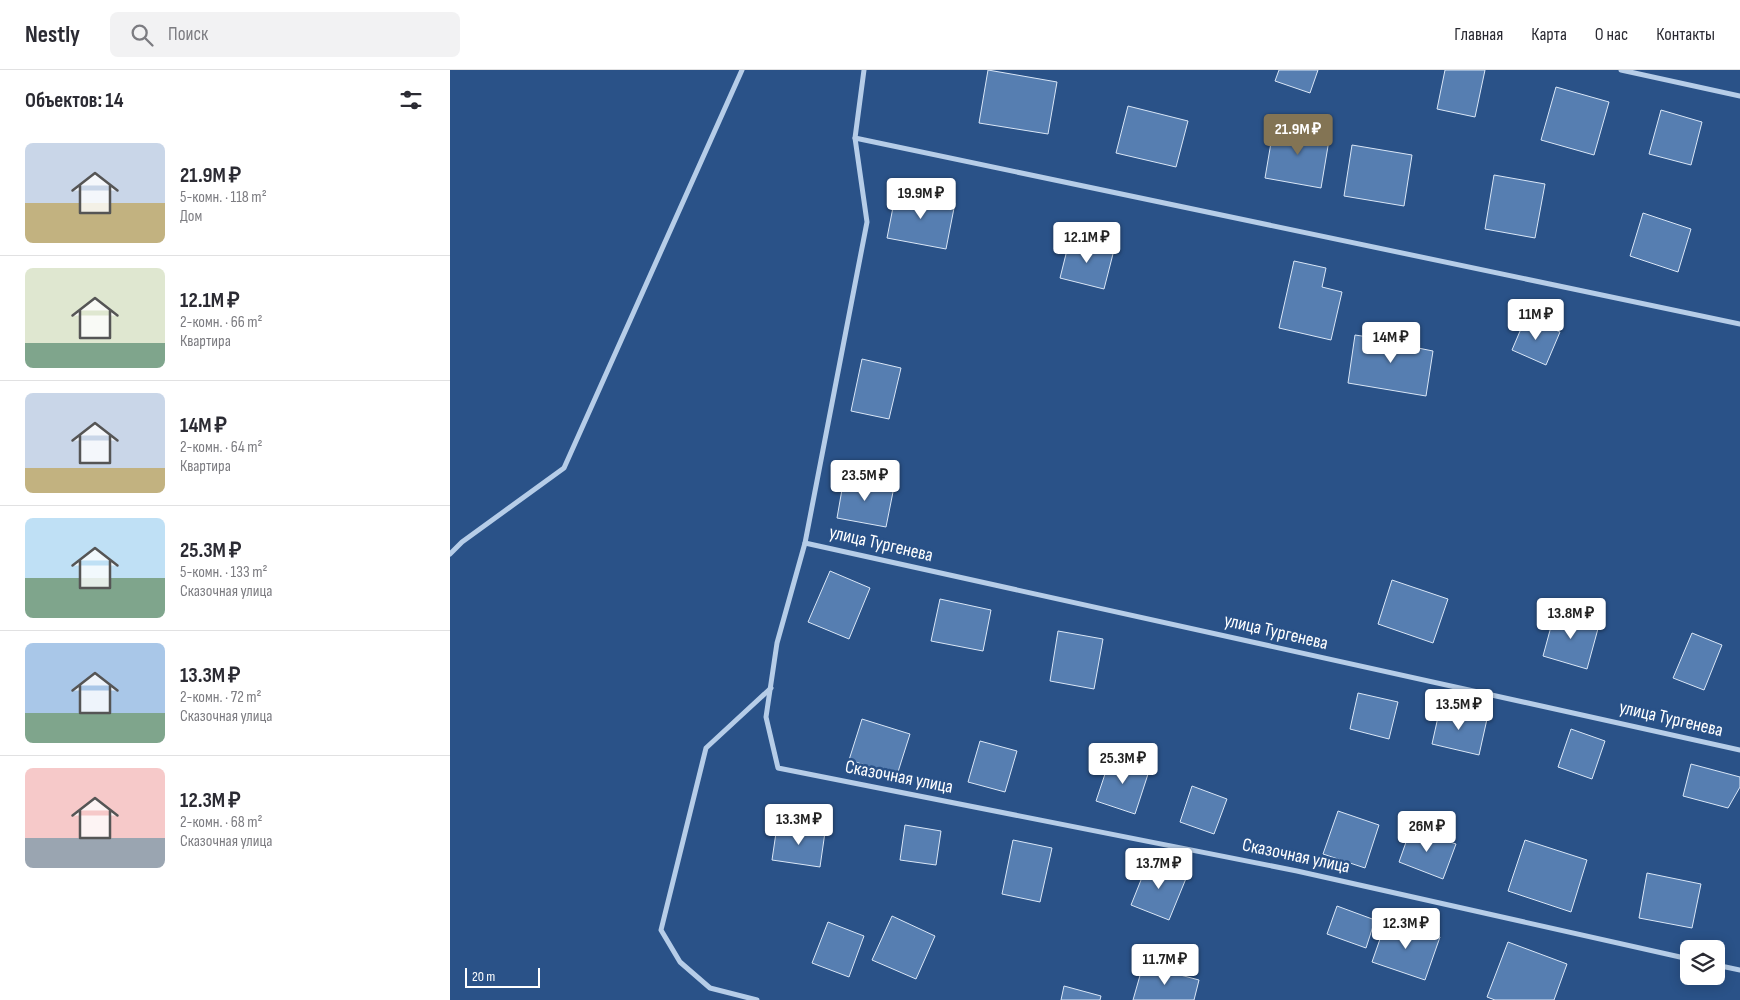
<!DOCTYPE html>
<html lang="ru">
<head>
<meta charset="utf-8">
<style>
	:root { --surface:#fff; --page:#f2f2f3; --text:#2b2b33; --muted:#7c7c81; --line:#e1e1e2; --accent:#837454 }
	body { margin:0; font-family:"Sofia Sans Condensed",sans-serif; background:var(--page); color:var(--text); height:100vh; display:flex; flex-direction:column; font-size:19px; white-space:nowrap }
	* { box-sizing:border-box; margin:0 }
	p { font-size:16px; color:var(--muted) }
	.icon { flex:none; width:28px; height:28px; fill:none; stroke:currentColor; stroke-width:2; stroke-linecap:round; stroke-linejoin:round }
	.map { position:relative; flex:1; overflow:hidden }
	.side { display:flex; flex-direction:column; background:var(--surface); width:450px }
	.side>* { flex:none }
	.controls { position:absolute; left:1230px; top:870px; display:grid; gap:10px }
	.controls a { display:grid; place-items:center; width:45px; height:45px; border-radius:8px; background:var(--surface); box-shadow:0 2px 12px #0003; font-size:25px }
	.scale { position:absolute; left:15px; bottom:12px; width:75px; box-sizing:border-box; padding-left:5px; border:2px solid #fff; border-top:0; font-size:14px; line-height:18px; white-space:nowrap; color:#fff; -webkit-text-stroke:4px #2a5288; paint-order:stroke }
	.price { position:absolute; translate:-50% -42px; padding:0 11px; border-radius:5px; background:#fff; color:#222; font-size:16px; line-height:32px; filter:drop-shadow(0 1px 2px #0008) }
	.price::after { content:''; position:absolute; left:50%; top:30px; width:15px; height:11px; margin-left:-8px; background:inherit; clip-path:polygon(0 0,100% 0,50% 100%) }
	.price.active { background:var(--accent); color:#fff }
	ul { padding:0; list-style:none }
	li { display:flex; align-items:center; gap:15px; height:125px; padding:0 25px }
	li+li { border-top:1px solid var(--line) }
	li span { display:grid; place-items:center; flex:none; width:140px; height:100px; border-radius:8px; color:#555 }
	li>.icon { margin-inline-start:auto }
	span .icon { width:60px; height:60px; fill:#fffc; stroke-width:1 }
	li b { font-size:21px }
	h2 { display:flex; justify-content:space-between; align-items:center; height:60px; padding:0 25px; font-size:21px }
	header { display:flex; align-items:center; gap:30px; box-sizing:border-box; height:70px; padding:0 25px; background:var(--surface); border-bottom:1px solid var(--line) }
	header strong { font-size:24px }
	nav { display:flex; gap:28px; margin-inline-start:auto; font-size:18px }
	.search { width:350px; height:45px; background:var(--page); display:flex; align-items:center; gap:12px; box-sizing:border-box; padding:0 18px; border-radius:8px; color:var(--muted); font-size:19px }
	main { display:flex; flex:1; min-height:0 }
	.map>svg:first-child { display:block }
	.building { fill:#567eb1; stroke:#dae7f7 }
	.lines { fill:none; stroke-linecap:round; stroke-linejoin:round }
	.street { stroke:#b6cde8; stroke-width:5 }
	.labels { text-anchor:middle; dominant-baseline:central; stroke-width:5; stroke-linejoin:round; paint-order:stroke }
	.street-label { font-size:19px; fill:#fff; stroke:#2a5288 }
</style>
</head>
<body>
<header>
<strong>Nestly</strong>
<div class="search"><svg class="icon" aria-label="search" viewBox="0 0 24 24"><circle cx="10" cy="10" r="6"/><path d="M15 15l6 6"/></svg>Поиск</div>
<nav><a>Главная</a><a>Карта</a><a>О нас</a><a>Контакты</a></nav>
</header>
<main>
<section class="side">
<h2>Объектов: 14<svg class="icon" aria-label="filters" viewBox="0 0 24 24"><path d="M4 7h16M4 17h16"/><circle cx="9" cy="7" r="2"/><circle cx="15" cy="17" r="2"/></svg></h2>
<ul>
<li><span style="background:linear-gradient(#c9d6e8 60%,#c2b280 0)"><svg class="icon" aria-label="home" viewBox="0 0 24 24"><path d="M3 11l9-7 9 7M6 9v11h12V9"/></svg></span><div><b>21.9M ₽</b><p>5-комн. · 118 m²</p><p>Дом</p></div></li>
<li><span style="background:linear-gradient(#dfe7d0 75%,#7fa58c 0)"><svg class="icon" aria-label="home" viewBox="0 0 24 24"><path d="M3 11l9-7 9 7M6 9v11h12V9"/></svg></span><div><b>12.1M ₽</b><p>2-комн. · 66 m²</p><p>Квартира</p></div></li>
<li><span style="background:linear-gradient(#c9d6e8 75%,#c2b280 0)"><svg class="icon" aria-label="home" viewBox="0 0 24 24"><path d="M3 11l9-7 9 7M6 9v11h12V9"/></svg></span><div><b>14M ₽</b><p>2-комн. · 64 m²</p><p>Квартира</p></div></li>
<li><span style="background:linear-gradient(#bfe0f5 60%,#7fa58c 0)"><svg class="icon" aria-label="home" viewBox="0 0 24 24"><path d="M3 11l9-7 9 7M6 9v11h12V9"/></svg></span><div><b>25.3M ₽</b><p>5-комн. · 133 m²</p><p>Сказочная улица</p></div></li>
<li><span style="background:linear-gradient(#a9c7e8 70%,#7fa58c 0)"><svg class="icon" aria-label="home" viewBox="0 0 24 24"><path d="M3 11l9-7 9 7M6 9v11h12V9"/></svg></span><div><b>13.3M ₽</b><p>2-комн. · 72 m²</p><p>Сказочная улица</p></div></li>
<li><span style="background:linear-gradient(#f6c9c9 70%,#9aa5b1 0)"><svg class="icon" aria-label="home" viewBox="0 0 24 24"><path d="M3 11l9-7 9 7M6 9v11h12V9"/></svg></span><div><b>12.3M ₽</b><p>2-комн. · 68 m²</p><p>Сказочная улица</p></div></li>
</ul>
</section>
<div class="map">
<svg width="1290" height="930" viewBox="0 0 1290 930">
	<rect width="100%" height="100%" fill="#2a5288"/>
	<g class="building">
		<polygon points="538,0 607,12 598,64 529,53"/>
		<polygon points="829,0 868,0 860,23 825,11"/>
		<polygon points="995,0 1035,0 1025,47 987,39"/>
		<polygon points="1106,17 1159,32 1144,85 1091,70"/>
		<polygon points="678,36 738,51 726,97 666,83"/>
		<polygon points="1211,40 1252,52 1241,95 1199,84"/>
		<polygon points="824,55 880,64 871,118 815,108"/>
		<polygon points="902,75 962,85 954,136 894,126"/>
		<polygon points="1044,105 1095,114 1085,168 1035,159"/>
		<polygon points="446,122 505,133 496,179 437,168"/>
		<polygon points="1193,143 1241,159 1228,202 1180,186"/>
		<polygon points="620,168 664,180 654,219 610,208"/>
		<polygon points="844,191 876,198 872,217 892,222 881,270 829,258"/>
		<polygon points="1076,247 1110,262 1096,295 1062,280"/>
		<polygon points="933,259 946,261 945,268 969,272 968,278 983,281 976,326 898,313 905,265 932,269"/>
		<polygon points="412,289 451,298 439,349 401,341"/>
		<polygon points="394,408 444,417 436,457 387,448"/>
		<polygon points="380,501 420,518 399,569 358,552"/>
		<polygon points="942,510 998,529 983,573 928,554"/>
		<polygon points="490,529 541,540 533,581 481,571"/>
		<polygon points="1105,542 1149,555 1137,599 1093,586"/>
		<polygon points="608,561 653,569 644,619 600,611"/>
		<polygon points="1242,563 1272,575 1254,620 1223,608"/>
		<polygon points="908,623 948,632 939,669 900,659"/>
		<polygon points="990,638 1037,649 1029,685 982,674"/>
		<polygon points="412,649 460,664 447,705 399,690"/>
		<polygon points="1121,659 1155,671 1142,709 1108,697"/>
		<polygon points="530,671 567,681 555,722 518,712"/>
		<polygon points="661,686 700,698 685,744 646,731"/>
		<polygon points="1241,694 1290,707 1290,717 1278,738 1233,726"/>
		<polygon points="742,716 777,729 764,764 730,752"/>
		<polygon points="888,741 929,755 915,798 873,784"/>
		<polygon points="455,755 491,761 486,795 450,790"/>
		<polygon points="327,756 375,762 370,797 322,790"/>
		<polygon points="961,758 1006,774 993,809 949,792"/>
		<polygon points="563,770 602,778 590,832 552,824"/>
		<polygon points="1075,770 1137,790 1121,842 1058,821"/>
		<polygon points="699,790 737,806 719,850 681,835"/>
		<polygon points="1197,803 1251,814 1242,858 1189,848"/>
		<polygon points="887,836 925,850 916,878 877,864"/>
		<polygon points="442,846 485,866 466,909 422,890"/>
		<polygon points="937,849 990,867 975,910 922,892"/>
		<polygon points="378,852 414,866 399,907 362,893"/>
		<polygon points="1058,872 1117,894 1104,930 1045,930 1037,927"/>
		<polygon points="693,895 749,910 744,930 683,930"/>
		<polygon points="614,916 651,926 650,930 611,930"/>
	</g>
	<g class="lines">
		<g class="street">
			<polyline points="414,0 405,68 417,152 355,473 327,573 316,647 328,698 847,801 1239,889"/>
			<polyline points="1171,0 1290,26"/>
			<polyline points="405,68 1290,254"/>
			<polyline points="355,473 1290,680"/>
			<polyline points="0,484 12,472 114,398 292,0"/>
			<polyline points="1266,895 1290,900"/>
			<polyline points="307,930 260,918 230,892 211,860 256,678 321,618"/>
		</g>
	</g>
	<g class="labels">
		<g class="street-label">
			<text transform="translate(431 474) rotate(13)">улица Тургенева</text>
			<text transform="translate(826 562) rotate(13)">улица Тургенева</text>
			<text transform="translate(1221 649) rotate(13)">улица Тургенева</text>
			<text transform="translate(449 707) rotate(11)">Сказочная улица</text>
			<text transform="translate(846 786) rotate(12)">Сказочная улица</text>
		</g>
	</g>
</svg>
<div class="controls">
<a><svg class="icon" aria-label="layers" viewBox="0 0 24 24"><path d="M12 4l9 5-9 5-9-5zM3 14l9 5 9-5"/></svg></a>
</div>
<div class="scale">20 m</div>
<b class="price active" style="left:848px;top:86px">21.9M ₽</b>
<b class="price" style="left:471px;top:150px">19.9M ₽</b>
<b class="price" style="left:637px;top:194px">12.1M ₽</b>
<b class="price" style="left:1086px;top:271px">11M ₽</b>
<b class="price" style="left:941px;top:294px">14M ₽</b>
<b class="price" style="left:415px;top:432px">23.5M ₽</b>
<b class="price" style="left:1121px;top:570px">13.8M ₽</b>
<b class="price" style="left:1009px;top:661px">13.5M ₽</b>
<b class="price" style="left:673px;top:715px">25.3M ₽</b>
<b class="price" style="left:349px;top:776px">13.3M ₽</b>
<b class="price" style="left:977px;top:783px">26M ₽</b>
<b class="price" style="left:709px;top:820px">13.7M ₽</b>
<b class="price" style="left:956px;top:880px">12.3M ₽</b>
<b class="price" style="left:715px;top:916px">11.7M ₽</b>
</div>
</main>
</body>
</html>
